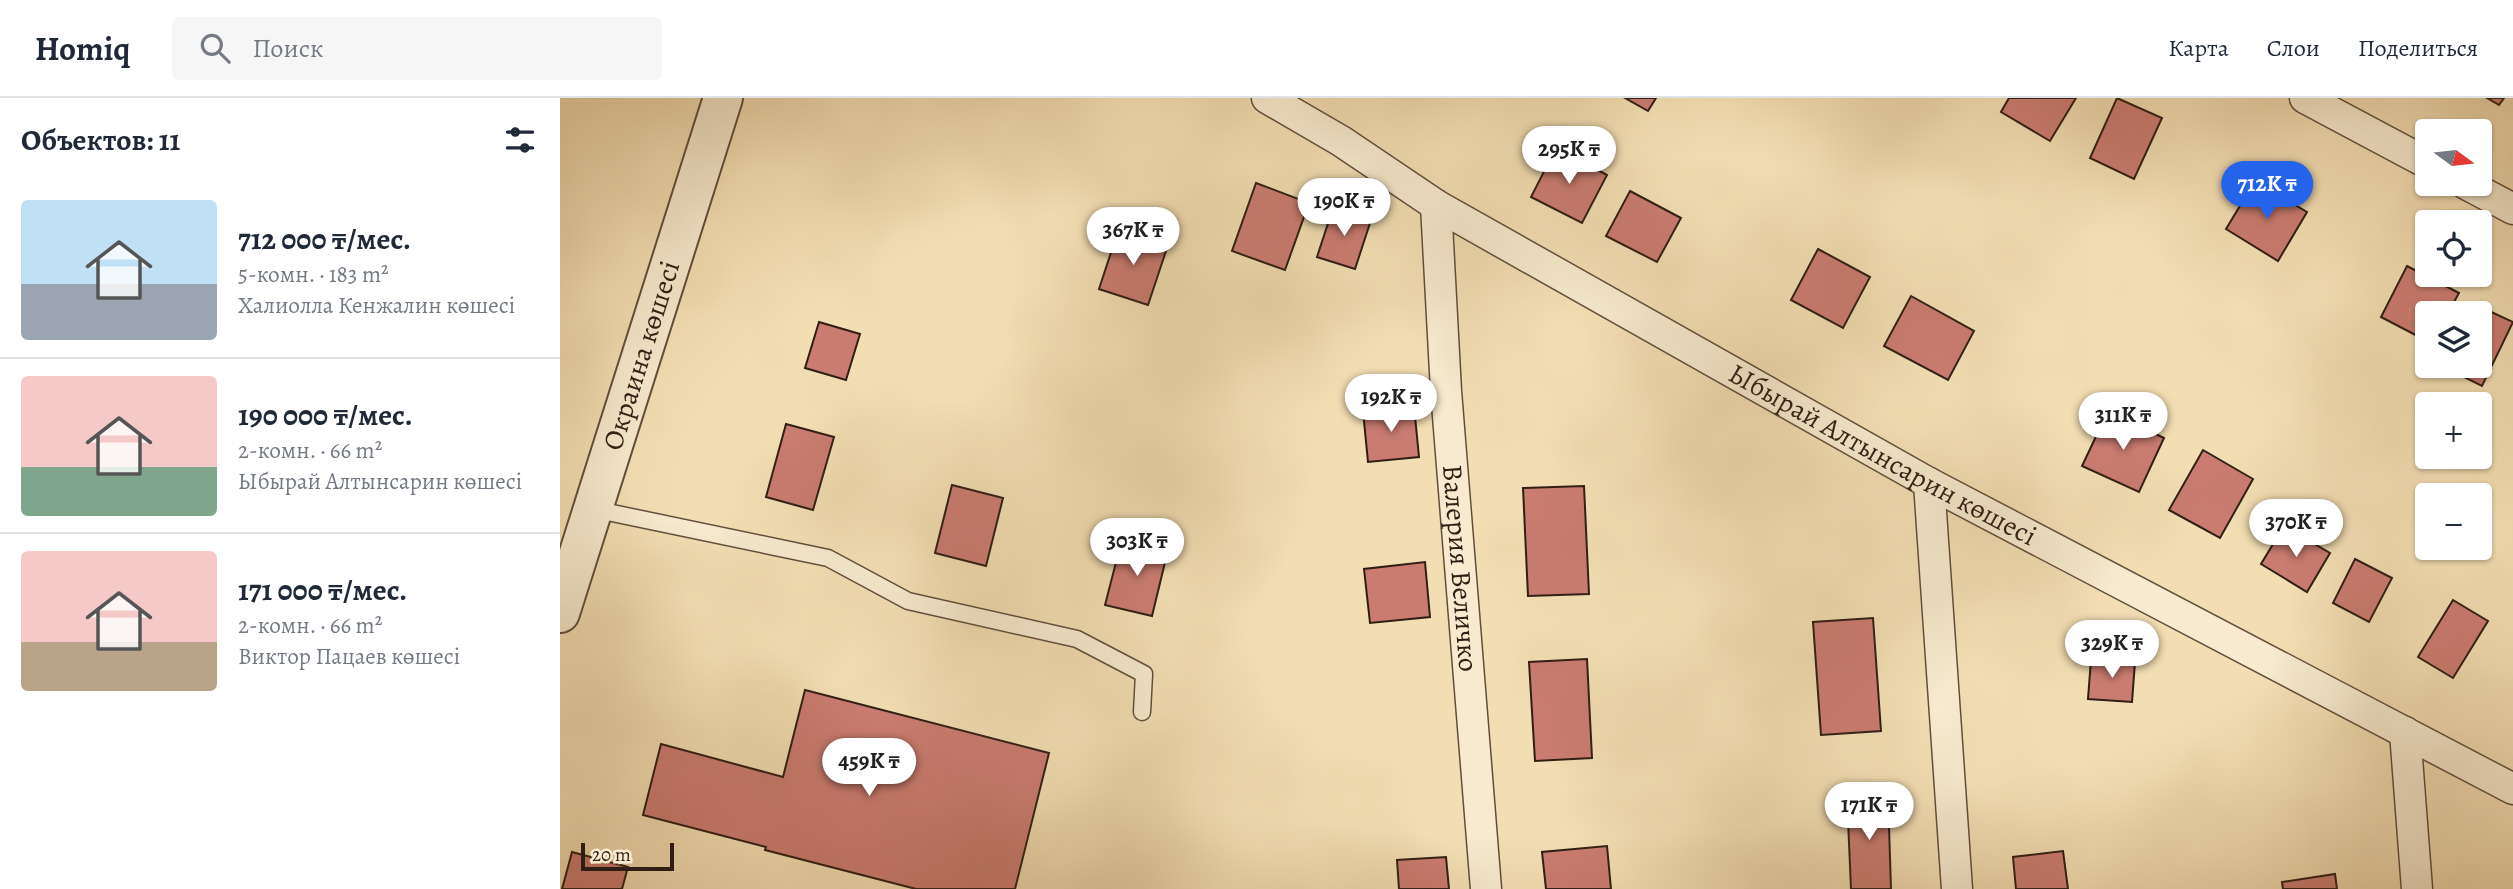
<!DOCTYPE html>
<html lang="ru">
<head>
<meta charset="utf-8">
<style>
	:root { --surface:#fff; --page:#f6f6f7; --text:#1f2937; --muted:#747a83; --line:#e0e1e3; --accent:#2563eb }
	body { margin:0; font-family:Alegreya,serif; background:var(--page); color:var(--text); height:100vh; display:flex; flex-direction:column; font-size:26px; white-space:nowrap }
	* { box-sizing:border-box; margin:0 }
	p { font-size:23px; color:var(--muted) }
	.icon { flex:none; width:38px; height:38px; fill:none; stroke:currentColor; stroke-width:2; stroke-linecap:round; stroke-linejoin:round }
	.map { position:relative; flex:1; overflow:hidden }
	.side { display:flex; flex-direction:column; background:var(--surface); width:560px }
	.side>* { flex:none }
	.needle { width:46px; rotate:105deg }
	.tools { position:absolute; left:1855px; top:21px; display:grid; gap:14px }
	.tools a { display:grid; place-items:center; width:77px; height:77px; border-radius:7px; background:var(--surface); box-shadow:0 2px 5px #0004; font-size:35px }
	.scale { position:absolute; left:21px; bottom:18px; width:93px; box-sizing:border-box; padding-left:7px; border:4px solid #301e15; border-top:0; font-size:19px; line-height:24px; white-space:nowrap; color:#301e15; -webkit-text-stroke:5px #f7eace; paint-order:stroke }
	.price { position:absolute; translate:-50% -60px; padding:0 16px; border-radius:24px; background:#fff; color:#222; font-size:23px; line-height:46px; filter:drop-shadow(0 2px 4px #0008) }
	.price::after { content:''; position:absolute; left:50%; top:42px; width:21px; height:16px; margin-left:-10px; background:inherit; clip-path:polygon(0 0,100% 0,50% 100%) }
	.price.selected { background:var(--accent); color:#fff }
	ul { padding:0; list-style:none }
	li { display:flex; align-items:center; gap:21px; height:175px; padding:0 21px }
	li+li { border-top:2px solid var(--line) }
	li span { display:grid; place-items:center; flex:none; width:196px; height:140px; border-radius:7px; color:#555 }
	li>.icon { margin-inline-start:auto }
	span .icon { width:84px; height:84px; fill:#fffc; stroke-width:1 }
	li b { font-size:30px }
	h2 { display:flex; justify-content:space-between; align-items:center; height:84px; padding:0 21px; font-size:30px }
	header { display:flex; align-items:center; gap:42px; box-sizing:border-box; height:98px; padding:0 35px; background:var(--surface); border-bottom:2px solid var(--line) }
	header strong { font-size:33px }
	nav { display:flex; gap:38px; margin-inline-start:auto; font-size:24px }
	.search { width:490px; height:63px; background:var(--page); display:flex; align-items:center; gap:18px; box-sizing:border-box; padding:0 24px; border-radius:7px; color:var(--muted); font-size:26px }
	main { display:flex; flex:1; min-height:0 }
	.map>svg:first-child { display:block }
	.building { fill:#ca7c71; stroke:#301e15; stroke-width:2 }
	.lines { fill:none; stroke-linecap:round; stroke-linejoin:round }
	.service-casing { stroke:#614e3c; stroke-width:19 }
	.minor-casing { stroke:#614e3c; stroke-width:33 }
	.tertiary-casing { stroke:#614e3c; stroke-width:42 }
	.service { stroke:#f7eace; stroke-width:16 }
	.minor { stroke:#f7eace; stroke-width:30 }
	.tertiary { stroke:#f7eace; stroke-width:38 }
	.labels { text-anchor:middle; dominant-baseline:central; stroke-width:5; stroke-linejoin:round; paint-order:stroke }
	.street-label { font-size:28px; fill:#301e15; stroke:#f7eace }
</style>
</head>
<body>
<header>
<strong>Homiq</strong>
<div class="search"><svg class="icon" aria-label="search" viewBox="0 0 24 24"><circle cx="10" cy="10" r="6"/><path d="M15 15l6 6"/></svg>Поиск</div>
<nav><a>Карта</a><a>Слои</a><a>Поделиться</a></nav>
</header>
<main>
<section class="side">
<h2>Объектов: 11<svg class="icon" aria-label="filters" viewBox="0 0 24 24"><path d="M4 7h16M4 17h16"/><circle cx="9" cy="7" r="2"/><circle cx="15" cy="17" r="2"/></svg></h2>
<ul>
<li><span style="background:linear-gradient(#bfe0f5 60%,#9aa5b1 0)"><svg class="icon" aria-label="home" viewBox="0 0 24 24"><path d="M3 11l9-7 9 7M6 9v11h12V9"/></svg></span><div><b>712 000 ₸/мес.</b><p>5-комн. · 183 m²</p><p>Халиолла Кенжалин көшесі</p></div></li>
<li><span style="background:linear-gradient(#f6c9c9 65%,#7fa58c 0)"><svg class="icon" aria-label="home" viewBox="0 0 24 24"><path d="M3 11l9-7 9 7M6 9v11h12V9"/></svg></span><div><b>190 000 ₸/мес.</b><p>2-комн. · 66 m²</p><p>Ыбырай Алтынсарин көшесі</p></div></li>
<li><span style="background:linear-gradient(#f6c9c9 65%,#b9a48a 0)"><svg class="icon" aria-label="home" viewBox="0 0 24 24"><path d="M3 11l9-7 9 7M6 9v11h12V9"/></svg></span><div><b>171 000 ₸/мес.</b><p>2-комн. · 66 m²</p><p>Виктор Пацаев көшесі</p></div></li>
</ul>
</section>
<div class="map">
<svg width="1953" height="791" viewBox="0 0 1953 791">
	<rect width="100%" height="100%" fill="#f3deb3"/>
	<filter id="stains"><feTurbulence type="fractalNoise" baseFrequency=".00286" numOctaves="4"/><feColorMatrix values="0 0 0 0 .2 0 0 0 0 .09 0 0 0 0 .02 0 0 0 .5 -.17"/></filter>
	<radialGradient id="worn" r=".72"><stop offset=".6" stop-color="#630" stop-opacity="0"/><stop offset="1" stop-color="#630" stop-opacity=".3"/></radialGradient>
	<g class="building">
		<polygon points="1065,0 1096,0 1088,13"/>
		<polygon points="1449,0 1516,0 1490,43 1441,14"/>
		<polygon points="1557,0 1602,20 1574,81 1530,60"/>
		<polygon points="1927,0 1944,0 1939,7"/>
		<polygon points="996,50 1047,77 1022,125 971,99"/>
		<polygon points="1695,83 1747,114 1718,163 1666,131"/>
		<polygon points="696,85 749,105 725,172 672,153"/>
		<polygon points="1070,93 1121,120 1097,164 1046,138"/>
		<polygon points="773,110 811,122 795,171 757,159"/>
		<polygon points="559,130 608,147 588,207 539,191"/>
		<polygon points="1258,151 1310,179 1283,230 1231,202"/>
		<polygon points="1847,168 1899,195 1888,215 1867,215 1867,243 1821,219"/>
		<polygon points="1351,198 1414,233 1388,282 1324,248"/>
		<polygon points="1927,212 1953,224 1922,288 1896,275 1900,268 1920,268 1920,226"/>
		<polygon points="259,224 300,236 286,282 245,270"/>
		<polygon points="854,308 859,359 808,364 803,313"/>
		<polygon points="1548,313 1604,340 1579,394 1522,368"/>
		<polygon points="226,326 274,339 253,412 206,399"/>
		<polygon points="1643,352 1693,381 1660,440 1609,412"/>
		<polygon points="392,387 443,400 426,468 375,455"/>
		<polygon points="1024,388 1029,496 968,498 963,390"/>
		<polygon points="1724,428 1770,455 1747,494 1701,466"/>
		<polygon points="562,441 608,452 592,518 545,507"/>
		<polygon points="1795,461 1832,480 1809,524 1773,505"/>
		<polygon points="865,464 870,519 810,525 804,471"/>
		<polygon points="1893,502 1928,523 1893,580 1858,559"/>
		<polygon points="1313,520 1321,633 1261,637 1253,524"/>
		<polygon points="1027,561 1032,660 975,663 969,564"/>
		<polygon points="1531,561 1575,564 1572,604 1528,601"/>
		<polygon points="245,592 489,655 455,791 356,791 205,752 206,749 83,717 101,646 223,679"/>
		<polygon points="1328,697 1331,791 1291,791 1287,699"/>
		<polygon points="1047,748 1051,791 986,791 982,754"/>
		<polygon points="1503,753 1508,791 1456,791 1453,759"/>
		<polygon points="12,754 68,769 62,791 2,791"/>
		<polygon points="886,759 889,791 839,791 837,762"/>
		<polygon points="1775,776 1777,791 1723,791 1722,784"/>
	</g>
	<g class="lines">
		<g class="service-casing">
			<polyline id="service" points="33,411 268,460 348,503 517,541 584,576 582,614"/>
		</g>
		<g class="minor-casing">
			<g id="minor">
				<path id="s1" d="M707 0 781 43 876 107 1369 385 1953 691"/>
				<polyline points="1745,0 1867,65"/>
				<polyline points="1906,86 1953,111"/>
				<path id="s2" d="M876 107 886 293 926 791"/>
				<polyline points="1369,385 1397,791"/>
				<polyline points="1845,634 1857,791"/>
			</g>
		</g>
		<g class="tertiary-casing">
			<g id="tertiary">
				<path id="s3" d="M0 515 163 0"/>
			</g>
		</g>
		<use href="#service" class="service"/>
		<use href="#minor" class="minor"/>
		<use href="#tertiary" class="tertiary"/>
	</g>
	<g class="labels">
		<g class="street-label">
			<text stroke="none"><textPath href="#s3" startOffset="270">Окраина көшесі</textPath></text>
			<text stroke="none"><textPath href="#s1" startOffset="712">Ыбырай Алтынсарин көшесі</textPath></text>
			<text stroke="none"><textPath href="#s2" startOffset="364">Валерия Величко</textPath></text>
		</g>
	</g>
	<rect width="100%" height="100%" filter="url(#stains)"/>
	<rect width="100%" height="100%" fill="url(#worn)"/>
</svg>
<div class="tools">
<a><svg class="needle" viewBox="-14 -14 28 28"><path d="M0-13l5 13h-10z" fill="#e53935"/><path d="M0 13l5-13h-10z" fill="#747a83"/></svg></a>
<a><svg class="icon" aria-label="locate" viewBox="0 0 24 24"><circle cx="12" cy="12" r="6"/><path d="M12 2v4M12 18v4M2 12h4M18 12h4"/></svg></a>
<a><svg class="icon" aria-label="layers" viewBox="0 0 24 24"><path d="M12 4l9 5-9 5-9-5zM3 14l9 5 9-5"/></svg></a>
<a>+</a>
<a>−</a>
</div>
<div class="scale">20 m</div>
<b class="price" style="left:1009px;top:88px">295K ₸</b>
<b class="price selected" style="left:1707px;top:123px">712K ₸</b>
<b class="price" style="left:784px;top:140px">190K ₸</b>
<b class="price" style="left:573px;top:169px">367K ₸</b>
<b class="price" style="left:831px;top:336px">192K ₸</b>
<b class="price" style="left:1563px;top:354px">311K ₸</b>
<b class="price" style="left:1736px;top:461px">370K ₸</b>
<b class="price" style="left:577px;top:480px">303K ₸</b>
<b class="price" style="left:1552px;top:582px">329K ₸</b>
<b class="price" style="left:309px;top:700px">459K ₸</b>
<b class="price" style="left:1309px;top:744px">171K ₸</b>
</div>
</main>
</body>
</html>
